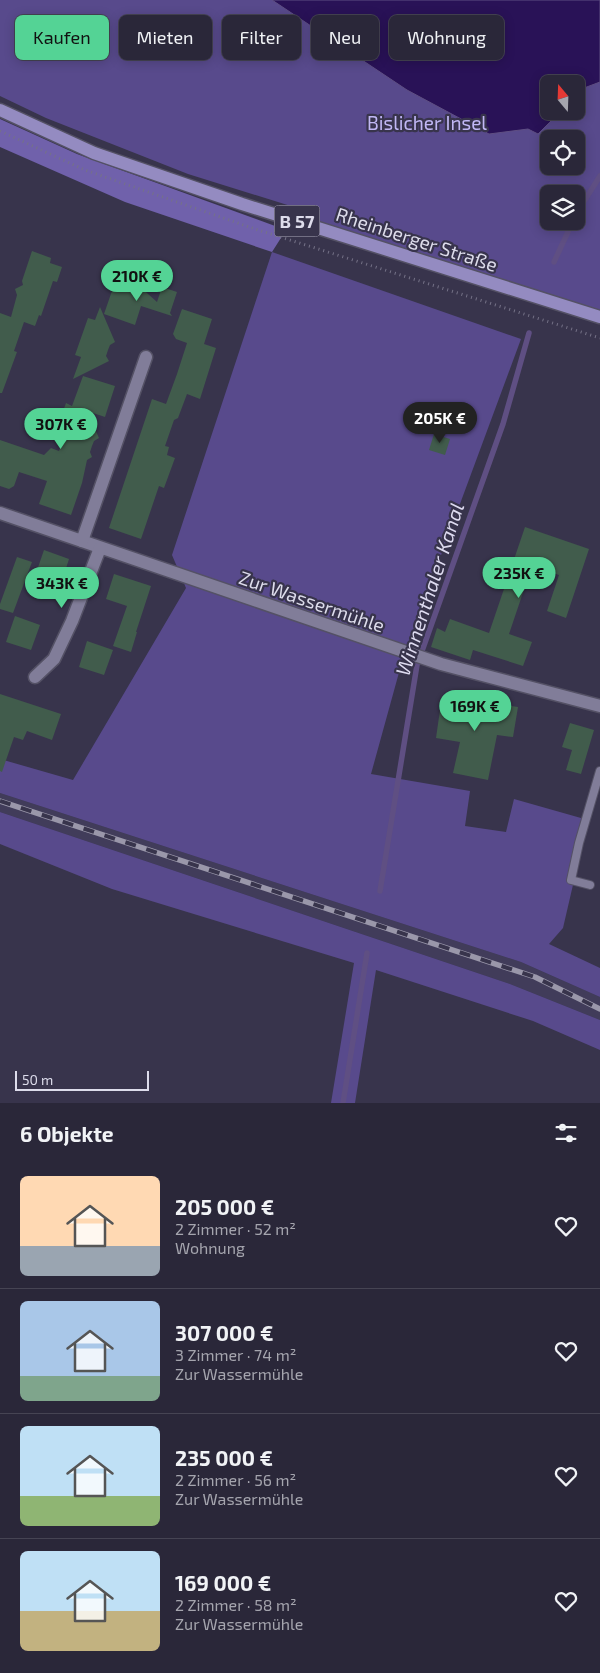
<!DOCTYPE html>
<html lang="de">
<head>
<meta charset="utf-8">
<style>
	:root { --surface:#2a2739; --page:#322f41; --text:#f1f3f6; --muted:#a5a5ae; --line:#464453; --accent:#54d395 }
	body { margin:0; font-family:"Exo 2",sans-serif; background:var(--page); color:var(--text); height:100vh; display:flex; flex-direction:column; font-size:19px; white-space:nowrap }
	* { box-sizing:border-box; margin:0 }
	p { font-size:16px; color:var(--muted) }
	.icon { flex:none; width:28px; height:28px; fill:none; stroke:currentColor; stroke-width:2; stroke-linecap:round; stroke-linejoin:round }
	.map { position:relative; height:1103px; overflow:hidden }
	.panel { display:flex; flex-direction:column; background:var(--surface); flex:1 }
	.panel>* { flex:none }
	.top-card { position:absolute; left:15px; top:15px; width:570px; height:45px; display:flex; gap:10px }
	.needle { width:32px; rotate:341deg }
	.controls { position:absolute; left:540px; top:75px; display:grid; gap:10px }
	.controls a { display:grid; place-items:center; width:45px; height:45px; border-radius:8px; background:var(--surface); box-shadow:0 2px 12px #0003,0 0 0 1px var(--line); font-size:25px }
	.scale { position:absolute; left:15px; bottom:12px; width:134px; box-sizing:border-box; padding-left:5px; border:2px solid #dddceb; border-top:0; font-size:14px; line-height:18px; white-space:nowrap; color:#dddceb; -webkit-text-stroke:4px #38344c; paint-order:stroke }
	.price { position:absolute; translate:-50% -42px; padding:0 11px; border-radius:18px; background:var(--accent); color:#111; font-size:16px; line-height:32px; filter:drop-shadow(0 1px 2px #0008) }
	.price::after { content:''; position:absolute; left:50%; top:30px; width:15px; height:11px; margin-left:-8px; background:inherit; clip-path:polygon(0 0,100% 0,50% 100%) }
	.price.selected { background:#222; color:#fff }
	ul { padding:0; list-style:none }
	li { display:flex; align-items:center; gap:15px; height:125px; padding:0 20px }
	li+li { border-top:1px solid var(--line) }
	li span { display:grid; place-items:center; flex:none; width:140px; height:100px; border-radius:8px; color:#555 }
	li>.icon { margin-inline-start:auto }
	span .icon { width:60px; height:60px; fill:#fffc; stroke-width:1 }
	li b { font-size:21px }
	h2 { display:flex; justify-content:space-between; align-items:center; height:60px; padding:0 20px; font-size:21px }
	.chip { padding:0 18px; border-radius:8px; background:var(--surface); box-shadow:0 2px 12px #0003,0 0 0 1px var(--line); font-size:18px; line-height:45px }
	.chip.selected { background:var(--accent); color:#111 }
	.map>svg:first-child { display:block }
	.built { fill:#413c5a }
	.green { fill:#584a8c; fill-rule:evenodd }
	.forest { fill:#7061ab }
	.water { fill:#291257; stroke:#5f4f83 }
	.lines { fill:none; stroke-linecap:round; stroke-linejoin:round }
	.stream { stroke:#5f4f83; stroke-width:5.5 }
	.building { fill:#415c4c }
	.service-casing { stroke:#545165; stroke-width:10 }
	.minor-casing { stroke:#545165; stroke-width:15 }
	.primary-casing { stroke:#545165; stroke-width:15 }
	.path { stroke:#757287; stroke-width:3; stroke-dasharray:1 4; stroke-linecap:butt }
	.service { stroke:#817d99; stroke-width:8 }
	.minor { stroke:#817d99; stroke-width:12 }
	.primary { stroke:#948bc1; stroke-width:12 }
	.rail-casing { stroke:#9a97aa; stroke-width:5.5 }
	.rail { stroke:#38344c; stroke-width:4; stroke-dasharray:11; stroke-linecap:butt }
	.labels { text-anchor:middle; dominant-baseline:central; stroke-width:4.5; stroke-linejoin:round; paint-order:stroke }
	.shield { fill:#38344c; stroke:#acaabb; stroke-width:1 }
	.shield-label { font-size:18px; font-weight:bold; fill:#dddceb }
	.park-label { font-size:19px; fill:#c1b8f5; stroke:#38344c }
	.street-label { font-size:19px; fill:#dddceb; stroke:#38344c }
	.water-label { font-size:20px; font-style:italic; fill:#dedbf0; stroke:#38344c }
</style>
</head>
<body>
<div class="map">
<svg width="600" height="1103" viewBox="0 0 600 1103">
	<rect width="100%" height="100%" fill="#38344c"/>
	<polygon class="built" points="0,793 521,962 600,997 600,1020 510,984 0,812"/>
	<g class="green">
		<path d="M0 0H600V317L302 222 313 213 188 174 46 118 0 96ZM549 84H576V111H549ZM549 139H576V166H549ZM549 194H576V221H549Z"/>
		<polygon points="272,252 521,339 403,658 371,774 470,791 465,826 506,832 514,799 588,820 563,928 549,944 600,968 600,997 521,962 0,793 0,759 73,780 186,588 172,555"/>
		<polygon points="0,812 510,984 600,1020 600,1050 533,1021 376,970 355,1103 331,1103 354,963 112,889 0,844"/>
	</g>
	<polygon class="forest" points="0,119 77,154 286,230 272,252 125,202 0,147"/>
	<polygon class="water" points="272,0 600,0 600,82 584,88 576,97 576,84 549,84 549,111 561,111 538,134 528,129 489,134 407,90"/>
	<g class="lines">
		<g class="stream">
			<polyline points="576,214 600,176"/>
			<polyline points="554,262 573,221"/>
			<polyline points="380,891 417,665 503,424 529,333"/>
			<polyline points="343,1103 367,953"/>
		</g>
	</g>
	<g class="building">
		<polygon points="32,251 51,258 50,263 62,267 57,282 53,281 41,316 39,315 35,326 24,322 14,351 17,352 2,393 0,393 0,313 11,317 17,295 15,289 23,285 22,281"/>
		<polygon points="127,281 138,285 157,302 162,287 177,292 170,313 172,316 141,306 135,325 104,314 113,288"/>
		<polygon points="100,307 115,342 110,345 108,350 106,356 109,361 73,379 81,357 75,355 88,318 95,320"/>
		<polygon points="182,309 212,319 204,344 216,348 200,399 187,394 178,418 174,420 165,446 169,447 167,455 175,458 164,488 159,486 141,539 109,528 152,399 166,404 177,374 187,343 176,339 173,334"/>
		<polygon points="83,376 115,386 105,417 87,411 99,438 94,441 92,446 90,452 92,457 87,460 82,483 71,515 39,504 47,481 19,472 14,486 9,489 0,486 0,440 44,455 51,448 59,451 69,422 60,420 66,403 72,406"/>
		<polygon points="434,434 450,439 445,455 429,450"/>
		<polygon points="525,527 589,549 566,618 547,611 559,575 532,566 509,634 532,642 523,666 473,650 470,660 431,647 437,628 445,632 450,619 489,633"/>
		<polygon points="44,550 69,559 61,584 35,576"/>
		<polygon points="17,557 32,562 13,613 0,609 0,604"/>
		<polygon points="114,574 151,586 136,632 137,632 131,652 113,646 127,606 106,599"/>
		<polygon points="15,616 40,625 31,650 6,642"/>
		<polygon points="87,641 113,650 104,675 79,667"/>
		<polygon points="0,694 61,714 52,740 27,731 23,740 14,737 2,772 0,771"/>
		<polygon points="442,696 518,707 513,737 497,735 488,780 453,773 460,742 436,738"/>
		<polygon points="570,723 594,730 581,774 566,770 572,750 562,747"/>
	</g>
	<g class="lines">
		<g class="service-casing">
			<polyline id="service" points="590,885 571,880 579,843 600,771"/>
		</g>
		<g class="minor-casing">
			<g id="minor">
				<polyline points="0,513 441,664 600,706"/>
				<polyline points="82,541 146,357"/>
				<polyline points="35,677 54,659 72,621 100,548"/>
			</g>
		</g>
		<g class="primary-casing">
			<polyline id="primary" points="0,110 94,153 242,204 600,317"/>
		</g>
		<polyline class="path" points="0,131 85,170 255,229 600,338"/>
		<use href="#service" class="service"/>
		<use href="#minor" class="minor"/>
		<use href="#primary" class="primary"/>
		<g class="rail-casing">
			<polyline id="rail" points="0,801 535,977 600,1009"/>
		</g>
		<use href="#rail" class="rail"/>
	</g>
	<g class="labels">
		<rect class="shield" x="274.5" y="205.5" width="45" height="31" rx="4"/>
		<g class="shield-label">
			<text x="297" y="221">B 57</text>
		</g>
		<g class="park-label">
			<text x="427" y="122">Bislicher Insel</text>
		</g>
		<g class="street-label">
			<text transform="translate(417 239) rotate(18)">Rheinberger Straße</text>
			<text transform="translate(312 601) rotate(19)">Zur Wassermühle</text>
		</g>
		<g class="water-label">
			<text transform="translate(429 589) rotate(-72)">Winnenthaler Kanal</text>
		</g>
	</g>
</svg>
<div class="controls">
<a><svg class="needle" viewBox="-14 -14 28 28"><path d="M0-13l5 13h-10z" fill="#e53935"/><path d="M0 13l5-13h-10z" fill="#a5a5ae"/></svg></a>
<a><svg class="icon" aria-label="locate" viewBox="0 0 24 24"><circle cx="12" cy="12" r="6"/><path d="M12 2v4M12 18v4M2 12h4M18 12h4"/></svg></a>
<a><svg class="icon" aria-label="layers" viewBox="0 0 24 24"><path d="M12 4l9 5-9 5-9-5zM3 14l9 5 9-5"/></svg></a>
</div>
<div class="scale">50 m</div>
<b class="price" style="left:137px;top:302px">210K €</b>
<b class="price selected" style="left:440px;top:444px">205K €</b>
<b class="price" style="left:61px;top:450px">307K €</b>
<b class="price" style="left:519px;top:599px">235K €</b>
<b class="price" style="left:62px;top:609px">343K €</b>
<b class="price" style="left:475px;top:732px">169K €</b>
<div class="top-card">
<a class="chip selected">Kaufen</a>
<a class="chip">Mieten</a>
<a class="chip">Filter</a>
<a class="chip">Neu</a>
<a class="chip">Wohnung</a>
</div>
</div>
<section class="panel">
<h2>6 Objekte<svg class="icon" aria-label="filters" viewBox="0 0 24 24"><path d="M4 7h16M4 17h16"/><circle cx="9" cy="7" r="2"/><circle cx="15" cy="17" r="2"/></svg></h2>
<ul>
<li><span style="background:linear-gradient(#ffd9b3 70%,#9aa5b1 0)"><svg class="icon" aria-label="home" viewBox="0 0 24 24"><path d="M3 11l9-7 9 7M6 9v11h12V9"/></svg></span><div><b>205 000 €</b><p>2 Zimmer · 52 m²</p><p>Wohnung</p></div><svg class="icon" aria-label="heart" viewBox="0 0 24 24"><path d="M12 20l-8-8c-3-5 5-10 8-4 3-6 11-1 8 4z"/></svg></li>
<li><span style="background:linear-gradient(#a9c7e8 75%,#7fa58c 0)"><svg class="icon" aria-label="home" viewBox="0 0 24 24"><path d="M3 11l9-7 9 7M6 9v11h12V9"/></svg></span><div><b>307 000 €</b><p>3 Zimmer · 74 m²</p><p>Zur Wassermühle</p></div><svg class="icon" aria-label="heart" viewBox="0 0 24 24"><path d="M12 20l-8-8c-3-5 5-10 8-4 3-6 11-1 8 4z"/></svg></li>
<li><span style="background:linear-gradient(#bfe0f5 70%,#8fb573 0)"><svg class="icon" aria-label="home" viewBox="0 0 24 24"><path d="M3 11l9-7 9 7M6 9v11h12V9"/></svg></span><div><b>235 000 €</b><p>2 Zimmer · 56 m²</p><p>Zur Wassermühle</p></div><svg class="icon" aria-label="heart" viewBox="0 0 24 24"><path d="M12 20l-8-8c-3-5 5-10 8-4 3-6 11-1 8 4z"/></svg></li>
<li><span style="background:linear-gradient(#bfe0f5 60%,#c2b280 0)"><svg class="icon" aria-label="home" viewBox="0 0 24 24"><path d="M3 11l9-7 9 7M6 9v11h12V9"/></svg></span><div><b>169 000 €</b><p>2 Zimmer · 58 m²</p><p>Zur Wassermühle</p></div><svg class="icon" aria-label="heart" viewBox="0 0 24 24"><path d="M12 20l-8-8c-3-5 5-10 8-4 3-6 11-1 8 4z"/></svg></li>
</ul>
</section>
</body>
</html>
